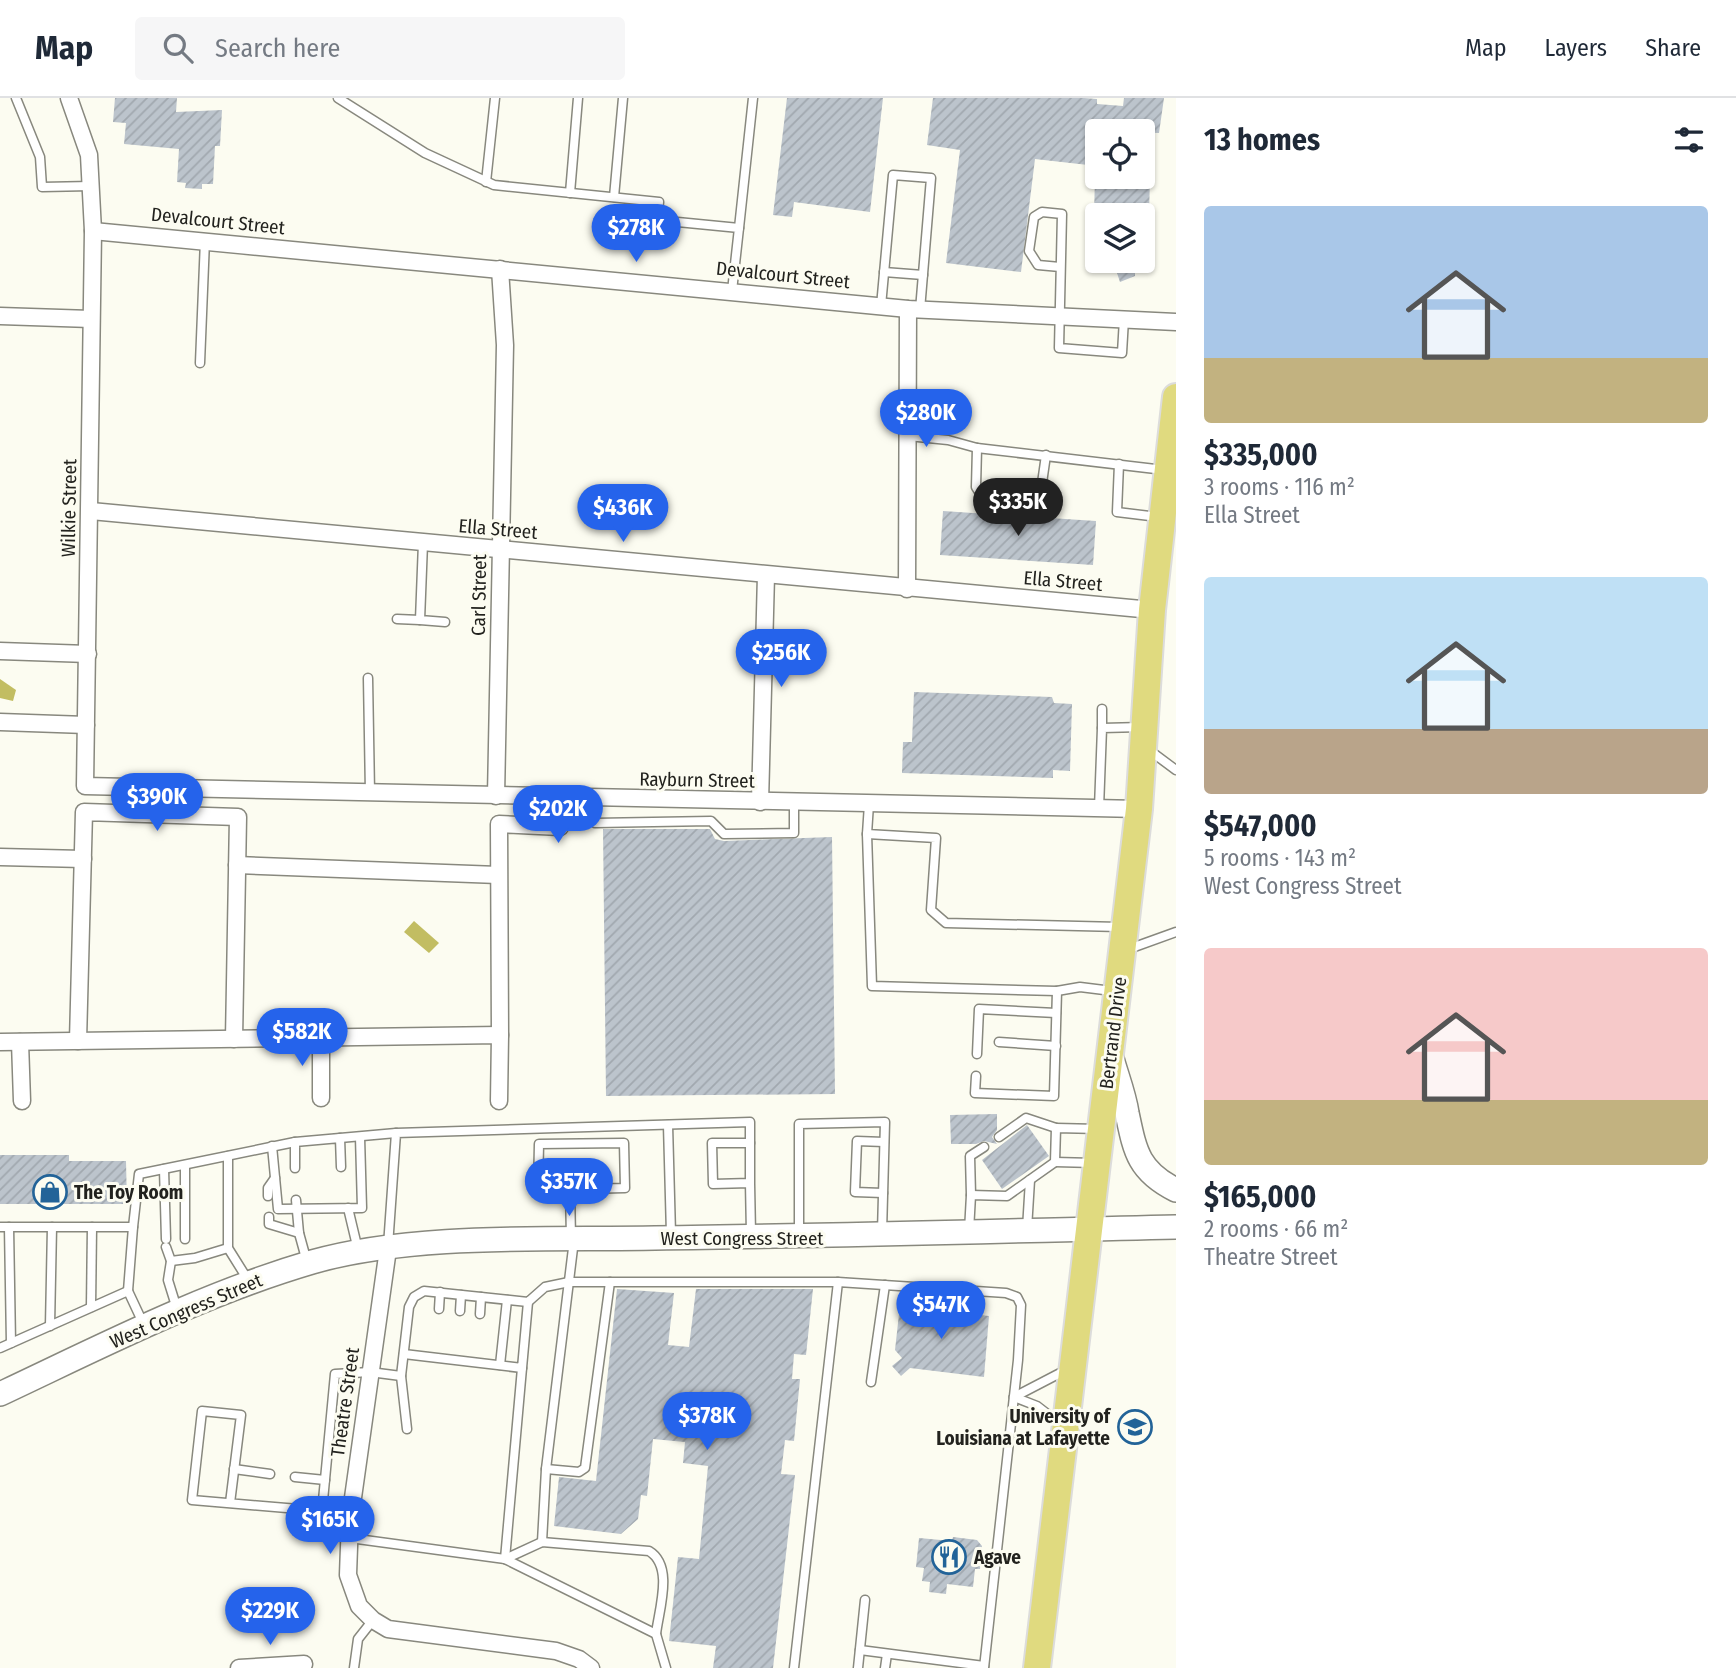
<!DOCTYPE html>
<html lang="en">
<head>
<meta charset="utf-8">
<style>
	:root { --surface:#fff; --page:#f6f6f7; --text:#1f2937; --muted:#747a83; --line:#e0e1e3; --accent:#2563eb }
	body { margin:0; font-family:"Fira Sans Condensed",sans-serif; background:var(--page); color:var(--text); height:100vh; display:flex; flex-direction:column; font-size:26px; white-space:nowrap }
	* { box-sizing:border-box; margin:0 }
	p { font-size:23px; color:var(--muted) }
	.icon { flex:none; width:38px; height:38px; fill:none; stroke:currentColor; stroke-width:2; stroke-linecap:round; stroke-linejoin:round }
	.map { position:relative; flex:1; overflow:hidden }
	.side { display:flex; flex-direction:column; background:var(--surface); width:560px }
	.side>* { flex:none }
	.buttons { position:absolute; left:1085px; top:21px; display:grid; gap:14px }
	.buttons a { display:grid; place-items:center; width:70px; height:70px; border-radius:7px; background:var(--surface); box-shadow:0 2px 5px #0004; font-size:35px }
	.price { position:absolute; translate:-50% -60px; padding:0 16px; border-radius:24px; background:var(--accent); color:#fff; font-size:23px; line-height:46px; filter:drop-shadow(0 2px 4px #0008) }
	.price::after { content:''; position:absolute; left:50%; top:42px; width:21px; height:16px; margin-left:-10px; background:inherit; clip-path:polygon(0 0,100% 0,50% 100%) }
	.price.current { background:#222; color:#fff }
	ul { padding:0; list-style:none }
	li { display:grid; align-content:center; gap:14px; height:371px; padding:0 28px }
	li span { display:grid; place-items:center; height:217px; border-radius:7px; color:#555 }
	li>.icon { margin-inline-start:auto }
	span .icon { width:126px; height:126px; fill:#fffc; stroke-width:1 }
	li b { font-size:30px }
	h2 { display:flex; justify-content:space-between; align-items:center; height:84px; padding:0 28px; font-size:30px }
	header { display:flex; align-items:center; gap:42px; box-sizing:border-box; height:98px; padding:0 35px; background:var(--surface); border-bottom:2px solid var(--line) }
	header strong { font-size:33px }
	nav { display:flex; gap:38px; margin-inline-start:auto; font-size:24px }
	.search { width:490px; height:63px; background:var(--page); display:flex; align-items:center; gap:18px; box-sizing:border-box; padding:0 24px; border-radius:7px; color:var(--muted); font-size:26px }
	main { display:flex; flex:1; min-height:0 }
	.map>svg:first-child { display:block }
	.water { fill:#c2bd62 }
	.building { fill:url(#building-hatch) }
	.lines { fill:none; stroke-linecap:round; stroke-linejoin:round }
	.lane-casing { stroke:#88887e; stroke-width:11 }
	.street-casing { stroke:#88887e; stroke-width:19 }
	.secondary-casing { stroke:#88887e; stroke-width:26 }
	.primary-casing { stroke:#dcdcdb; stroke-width:30 }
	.lane { stroke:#fff; stroke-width:8 }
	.street { stroke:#fff; stroke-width:16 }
	.secondary { stroke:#fff; stroke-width:23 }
	.primary { stroke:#e0da7f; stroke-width:26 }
	.labels { text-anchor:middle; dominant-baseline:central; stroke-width:6; stroke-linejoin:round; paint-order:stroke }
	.street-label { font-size:19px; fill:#22221e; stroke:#fcfcf1 }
	.poi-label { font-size:19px; font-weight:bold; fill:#22221e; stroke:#fcfcf1; text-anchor:start }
</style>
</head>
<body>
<header>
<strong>Map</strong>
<div class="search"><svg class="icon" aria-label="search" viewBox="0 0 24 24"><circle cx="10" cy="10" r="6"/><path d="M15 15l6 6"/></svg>Search here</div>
<nav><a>Map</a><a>Layers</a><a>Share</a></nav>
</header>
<main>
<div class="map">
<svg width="1176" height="1570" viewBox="0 0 1176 1570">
	<defs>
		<pattern id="building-hatch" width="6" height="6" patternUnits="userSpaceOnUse" patternTransform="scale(1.75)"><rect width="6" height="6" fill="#bcc4cc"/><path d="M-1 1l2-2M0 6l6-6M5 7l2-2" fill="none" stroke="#a1a8af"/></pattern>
	</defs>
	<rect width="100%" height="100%" fill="#fcfcf1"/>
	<g class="water">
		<polygon points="0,581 16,592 13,603 0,600"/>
		<polygon points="414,823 439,845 429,855 404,834"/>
	</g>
	<g class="building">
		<polygon points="115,0 177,0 176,14 222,12 220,48 215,48 213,86 202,86 202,91 185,90 186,85 177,84 179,51 124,46 126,25 113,24"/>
		<polygon points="787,0 883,0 870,114 794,104 792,119 773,117"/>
		<polygon points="933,0 1084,0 1097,1 1097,6 1123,8 1124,0 1164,0 1159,35 1097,33 1097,68 1035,61 1021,174 946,165 960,52 927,47"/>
		<polygon points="1095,79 1150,79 1149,117 1094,117"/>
		<polygon points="1113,163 1135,163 1135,178 1120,184"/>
		<polygon points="943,413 1096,423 1093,467 940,457"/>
		<polygon points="914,594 1052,599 1054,605 1072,606 1070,673 1053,672 1053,680 902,675 903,644 912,644"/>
		<polygon points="603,731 710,731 715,741 724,743 832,739 835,996 606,998"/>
		<polygon points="997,1016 997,1032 992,1039 997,1046 984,1043 976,1046 951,1046 950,1017"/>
		<polygon points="1027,1027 1049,1058 1002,1091 982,1062"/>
		<polygon points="0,1057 69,1057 69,1063 126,1063 127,1106 0,1106"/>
		<polygon points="617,1191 674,1195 668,1247 689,1249 696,1191 813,1191 806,1257 794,1256 792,1281 800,1281 794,1343 785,1342 781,1376 795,1377 773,1570 713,1570 716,1548 669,1543 678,1459 699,1461 708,1368 683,1365 685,1344 653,1341 647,1398 641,1397 638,1421 621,1436 554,1428 559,1379 596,1383"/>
		<polygon points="900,1207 989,1218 984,1279 910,1270 901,1278 892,1268 902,1260 895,1252"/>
		<polygon points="953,1439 977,1442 982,1448 980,1471 975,1471 973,1489 947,1486 946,1496 929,1494 930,1484 922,1483 924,1470 916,1469 919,1440 952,1443"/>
	</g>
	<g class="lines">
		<g class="lane-casing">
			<g id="lane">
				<polyline points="16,0 40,59 42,89 91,88"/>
				<polyline points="338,0 425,55 494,87 659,104 655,144"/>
				<polyline points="486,84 495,0"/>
				<polyline points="570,95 578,0"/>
				<polyline points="614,99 623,0"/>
				<polyline points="657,122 739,130 732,193"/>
				<polyline points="739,130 753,0"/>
				<polyline points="1060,169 1038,167 1029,153 1034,119 1042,114 1062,116 1059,250 1122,255 1124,221"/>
				<polyline points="884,174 923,177"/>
				<polyline points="881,208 893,77 931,80 920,212"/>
				<polyline points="200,265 205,142"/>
				<polyline points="908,338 948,342 977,350 1164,372"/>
				<polyline points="977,350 976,389 983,400 1028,405 1040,399 1046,357"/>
				<polyline points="1119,366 1117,414 1158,419"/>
				<polyline points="423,445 420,522 445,524"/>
				<polyline points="397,521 420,522"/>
				<polyline points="368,580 370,695"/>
				<polyline points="1102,630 1102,611"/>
				<polyline points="1149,652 1176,672"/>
				<polyline points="594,700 595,725 711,723 724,736 794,735 794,705"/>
				<polyline points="869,706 867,736 936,740 931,812 946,825 1120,829"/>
				<polyline points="1099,710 1102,630 1142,629"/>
				<polyline points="867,736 872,888 1057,893"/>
				<polyline points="1126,852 1176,834"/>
				<polyline points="999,944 1056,948"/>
				<polyline points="977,956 979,911 1056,915"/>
				<polyline points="976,978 975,995 1054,998 1057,893 1080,889 1112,893"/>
				<polyline points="668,1027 671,1136"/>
				<polyline points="999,1039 1026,1020 1056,1030"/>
				<polyline points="340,1040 396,1035"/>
				<polygon points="624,1045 625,1090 538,1092 539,1046"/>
				<polyline points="272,1048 278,1111 362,1110 360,1039"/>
				<polyline points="228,1058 228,1150 248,1182"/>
				<polyline points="1055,1064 1094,1065"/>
				<polyline points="185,1067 185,1141"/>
				<polyline points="295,1070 295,1044 340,1040 341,1069"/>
				<polyline points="164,1071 166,1141"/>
				<polyline points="750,1085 750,1045 712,1045 713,1086 750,1085 751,1136"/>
				<polyline points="570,1091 571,1140"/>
				<polyline points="883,1095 855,1094 857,1043 884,1044"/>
				<polyline points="971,1097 970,1058 984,1049"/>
				<polyline points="268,1098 268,1090 275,1080"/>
				<polyline points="296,1102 299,1135 307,1164"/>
				<polyline points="348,1110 358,1152"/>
				<polyline points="269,1119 269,1126 299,1135"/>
				<polyline points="0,1129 133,1129 128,1193"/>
				<polyline points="9,1129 11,1245"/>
				<polyline points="133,1129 139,1076 295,1044"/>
				<polyline points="1027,1131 1030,1082"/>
				<polyline points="969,1133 971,1097 1007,1098 1055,1064 1056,1030 1099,1031"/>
				<polyline points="799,1135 799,1026 885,1024 882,1134"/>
				<polyline points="388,1148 396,1035 750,1024 750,1045"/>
				<polyline points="166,1149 171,1163 168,1182 177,1211"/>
				<polyline points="171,1163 195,1160 228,1150"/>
				<polyline points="91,1209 92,1129"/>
				<polyline points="439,1211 440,1194"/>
				<polyline points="460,1213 461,1197"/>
				<polyline points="480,1216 481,1199"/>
				<polyline points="50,1228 52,1129"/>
				<polyline points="0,1250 128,1193 143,1225"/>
				<polyline points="404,1256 522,1270 528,1204"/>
				<polyline points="500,1267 507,1202"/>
				<polyline points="871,1284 885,1187"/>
				<polyline points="1014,1299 1066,1272"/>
				<polyline points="1014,1299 1037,1308 1059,1325"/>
				<polyline points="407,1331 401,1278 409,1209 414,1199 424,1193 528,1204 545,1189 569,1184 838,1184"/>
				<polyline points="234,1371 270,1376"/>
				<polyline points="546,1371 579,1374 585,1370 610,1184"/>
				<polyline points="295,1379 325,1382"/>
				<polyline points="230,1405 241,1317 202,1313 192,1402 322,1413 335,1276 370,1274 401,1278"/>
				<polyline points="322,1413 350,1416"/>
				<polyline points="350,1440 505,1461 656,1536 666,1570"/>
				<polyline points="542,1444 546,1371 574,1142"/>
				<path d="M505 1461 542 1444 649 1453C674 1468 659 1511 656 1536"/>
				<polyline points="505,1461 522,1270"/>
				<polyline points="860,1552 984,1568"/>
				<polyline points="354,1570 358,1541 373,1522"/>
				<polyline points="794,1570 838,1184 1006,1195 1017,1199 1021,1207 1018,1262 984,1570"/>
				<polyline points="858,1570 865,1502"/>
				<polyline points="885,1570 887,1556"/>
			</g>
		</g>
		<g class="street-casing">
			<g id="street">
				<polyline points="69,0 89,57 93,133 85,688 1139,711"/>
				<polyline points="93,133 908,211 1176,224"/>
				<polyline points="0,218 91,221"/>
				<polyline points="91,413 1152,512"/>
				<polyline points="907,491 908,211"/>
				<polyline points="0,553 88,556"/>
				<polyline points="0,624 86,627"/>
				<polyline points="496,698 505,247 500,171"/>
				<polyline points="760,704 766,477"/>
				<polyline points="0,759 83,761"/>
				<polyline points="237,767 498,777"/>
				<polyline points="500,937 499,726 560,729 561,700"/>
				<polyline points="321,940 321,1000"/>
				<polyline points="78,943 84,714 238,719 234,941"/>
				<polyline points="0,944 500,937 499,1003"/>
				<polyline points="20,944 22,1003"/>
				<polyline points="388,1151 350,1421 348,1477 359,1508 373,1522 388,1531 556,1553 579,1561 591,1570"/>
				<polyline points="239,1570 304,1566"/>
			</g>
		</g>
		<g class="secondary-casing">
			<g id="secondary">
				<path d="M1111 957C1116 976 1124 995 1127 1015 1135 1053 1138 1073 1176 1092"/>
				<path d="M0 1296C102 1248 203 1196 312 1164 413 1135 550 1142 655 1140 829 1138 1002 1133 1176 1129"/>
			</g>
		</g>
		<g class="primary-casing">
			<polyline id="primary" points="1037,1570 1139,711 1152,512 1176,299"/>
		</g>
		<use href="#lane" class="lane"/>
		<use href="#street" class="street"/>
		<use href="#secondary" class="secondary"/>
		<use href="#primary" class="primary"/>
	</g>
	<defs>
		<g id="shop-ring" transform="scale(1.75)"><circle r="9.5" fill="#fcfcf1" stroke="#226398" stroke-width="1.5"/><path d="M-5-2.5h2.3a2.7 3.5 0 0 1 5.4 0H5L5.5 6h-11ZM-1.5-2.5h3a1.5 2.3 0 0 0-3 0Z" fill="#226398"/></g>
		<g id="university-ring" transform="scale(1.75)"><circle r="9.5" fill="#fcfcf1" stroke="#226398" stroke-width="1.5"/><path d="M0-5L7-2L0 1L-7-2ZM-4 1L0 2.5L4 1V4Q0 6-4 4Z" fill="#226398"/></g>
		<g id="restaurant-ring" transform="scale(1.75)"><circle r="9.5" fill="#fcfcf1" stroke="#226398" stroke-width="1.5"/><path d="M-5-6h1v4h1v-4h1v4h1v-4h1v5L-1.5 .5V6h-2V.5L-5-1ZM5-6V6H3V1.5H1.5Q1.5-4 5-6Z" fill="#226398"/></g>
	</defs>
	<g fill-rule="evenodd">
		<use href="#shop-ring" x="50" y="1094"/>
		<use href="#university-ring" x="1135" y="1329"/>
		<use href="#restaurant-ring" x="949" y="1459"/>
	</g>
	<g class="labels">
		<g class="street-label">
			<text transform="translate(218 123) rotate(6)">Devalcourt Street</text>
			<text transform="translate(783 177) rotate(6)">Devalcourt Street</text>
			<text transform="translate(69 410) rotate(-89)">Wilkie Street</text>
			<text transform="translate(498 431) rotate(5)">Ella Street</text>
			<text transform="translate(1063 483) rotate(5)">Ella Street</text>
			<text transform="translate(479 497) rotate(-89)">Carl Street</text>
			<text transform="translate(697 682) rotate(1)">Rayburn Street</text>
			<text transform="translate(1113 935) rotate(-83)">Bertrand Drive</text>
			<text x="742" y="1140">West Congress Street</text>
			<text transform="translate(186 1213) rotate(-23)">West Congress Street</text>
			<text transform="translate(345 1304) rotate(-82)">Theatre Street</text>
		</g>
		<g class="poi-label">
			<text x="74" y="1094">The Toy Room</text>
			<text x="1110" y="1318" text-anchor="end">University of<tspan x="1110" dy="22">Louisiana at Lafayette</tspan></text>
			<text x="974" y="1459">Agave</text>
		</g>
	</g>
</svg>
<div class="buttons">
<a><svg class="icon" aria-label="locate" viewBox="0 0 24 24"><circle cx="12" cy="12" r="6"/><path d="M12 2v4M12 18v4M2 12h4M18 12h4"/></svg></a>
<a><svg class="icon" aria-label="layers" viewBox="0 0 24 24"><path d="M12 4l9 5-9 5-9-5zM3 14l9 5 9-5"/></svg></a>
</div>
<b class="price" style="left:636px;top:166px">$278K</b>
<b class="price" style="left:926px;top:351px">$280K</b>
<b class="price current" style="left:1018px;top:440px">$335K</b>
<b class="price" style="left:623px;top:446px">$436K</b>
<b class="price" style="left:781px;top:591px">$256K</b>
<b class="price" style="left:157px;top:735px">$390K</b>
<b class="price" style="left:558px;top:747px">$202K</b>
<b class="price" style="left:302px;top:970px">$582K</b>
<b class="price" style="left:569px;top:1120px">$357K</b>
<b class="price" style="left:941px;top:1243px">$547K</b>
<b class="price" style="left:707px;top:1354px">$378K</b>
<b class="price" style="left:330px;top:1458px">$165K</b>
<b class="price" style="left:270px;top:1549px">$229K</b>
</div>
<section class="side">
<h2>13 homes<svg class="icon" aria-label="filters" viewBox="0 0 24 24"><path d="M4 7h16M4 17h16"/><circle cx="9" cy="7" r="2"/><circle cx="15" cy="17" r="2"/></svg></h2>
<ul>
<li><span style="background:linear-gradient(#a9c7e8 70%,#c2b280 0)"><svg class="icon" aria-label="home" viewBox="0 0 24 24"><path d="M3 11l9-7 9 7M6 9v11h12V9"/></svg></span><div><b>$335,000</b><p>3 rooms · 116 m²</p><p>Ella Street</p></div></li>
<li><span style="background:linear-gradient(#bfe0f5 70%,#b9a48a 0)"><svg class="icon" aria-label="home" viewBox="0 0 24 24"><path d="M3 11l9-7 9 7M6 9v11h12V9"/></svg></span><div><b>$547,000</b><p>5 rooms · 143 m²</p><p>West Congress Street</p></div></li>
<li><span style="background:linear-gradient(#f6c9c9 70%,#c2b280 0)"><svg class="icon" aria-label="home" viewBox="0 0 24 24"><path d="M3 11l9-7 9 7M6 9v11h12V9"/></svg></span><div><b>$165,000</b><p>2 rooms · 66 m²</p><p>Theatre Street</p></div></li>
</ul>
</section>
</main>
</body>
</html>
